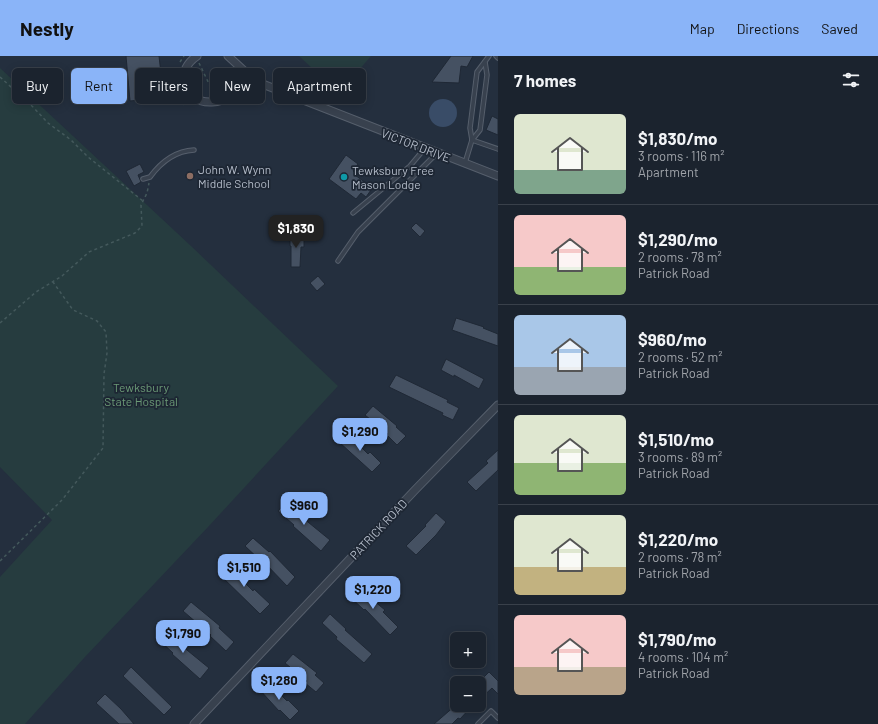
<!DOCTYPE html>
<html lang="en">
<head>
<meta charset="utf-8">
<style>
	:root { --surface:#1b232e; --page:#282f3a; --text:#f1f3f6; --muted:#a0a4aa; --line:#39404a; --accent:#8ab4f8 }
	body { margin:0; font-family:Barlow,sans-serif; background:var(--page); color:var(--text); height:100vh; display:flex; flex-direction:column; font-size:15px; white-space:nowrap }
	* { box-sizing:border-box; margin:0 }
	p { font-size:13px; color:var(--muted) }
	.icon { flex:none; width:22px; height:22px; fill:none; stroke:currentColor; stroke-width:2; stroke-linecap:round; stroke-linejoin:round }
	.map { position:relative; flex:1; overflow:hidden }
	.drawer { display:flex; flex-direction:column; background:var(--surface); width:380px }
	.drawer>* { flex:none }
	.guide { position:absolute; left:12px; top:12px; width:380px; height:36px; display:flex; gap:8px }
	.tools { position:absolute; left:450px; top:576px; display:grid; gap:8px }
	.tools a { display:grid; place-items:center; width:36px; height:36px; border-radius:6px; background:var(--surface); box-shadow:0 2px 10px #0003,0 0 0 1px var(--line); font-size:20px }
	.price { position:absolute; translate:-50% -34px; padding:0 9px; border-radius:8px; background:var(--accent); color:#111; font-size:13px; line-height:26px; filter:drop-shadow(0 1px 2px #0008) }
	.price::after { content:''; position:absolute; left:50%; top:24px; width:12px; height:9px; margin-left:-6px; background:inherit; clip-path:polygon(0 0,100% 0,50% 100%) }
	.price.active { background:#222; color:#fff }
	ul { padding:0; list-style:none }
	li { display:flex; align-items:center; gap:12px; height:100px; padding:0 16px }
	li+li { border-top:1px solid var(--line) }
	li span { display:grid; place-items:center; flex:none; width:112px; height:80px; border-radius:6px; color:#555 }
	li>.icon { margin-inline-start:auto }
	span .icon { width:48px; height:48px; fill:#fffc; stroke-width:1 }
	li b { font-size:17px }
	h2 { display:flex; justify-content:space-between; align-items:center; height:48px; padding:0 16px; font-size:17px }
	.pill { padding:0 14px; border-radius:6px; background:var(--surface); box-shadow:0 2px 10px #0003,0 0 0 1px var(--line); font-size:14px; line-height:36px }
	.pill.active { background:var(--accent); color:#111 }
	header { display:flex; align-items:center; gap:24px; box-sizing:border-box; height:56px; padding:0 20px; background:var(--accent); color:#111 }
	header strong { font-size:19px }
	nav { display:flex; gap:22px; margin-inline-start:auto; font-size:14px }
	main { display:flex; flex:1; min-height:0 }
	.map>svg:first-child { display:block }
	.green { fill:#263c3f }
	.water { fill:#394c67 }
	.building { fill:#455162; stroke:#1f2835 }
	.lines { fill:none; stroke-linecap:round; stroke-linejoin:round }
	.service-casing { stroke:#565f6c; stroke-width:5.5 }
	.minor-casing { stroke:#565f6c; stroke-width:9 }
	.path { stroke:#44595c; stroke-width:1.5; stroke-dasharray:3 3; stroke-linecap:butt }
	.service { stroke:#38414e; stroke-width:3.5 }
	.minor { stroke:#38414e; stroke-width:7 }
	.education-dot { fill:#8d6e63; stroke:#1d2633; stroke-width:1.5 }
	.culture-dot { fill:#0f9aa8; stroke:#1d2633; stroke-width:1.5 }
	.labels { text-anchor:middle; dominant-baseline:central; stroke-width:3.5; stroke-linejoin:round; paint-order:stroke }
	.street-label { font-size:12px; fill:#b4bcc9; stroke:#1d2633 }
	.poi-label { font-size:12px; fill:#b4bcc9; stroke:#1d2633; text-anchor:start }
	.park-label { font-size:12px; fill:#6b9a76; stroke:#1d2633 }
</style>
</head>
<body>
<header>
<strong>Nestly</strong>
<nav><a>Map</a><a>Directions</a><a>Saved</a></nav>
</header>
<main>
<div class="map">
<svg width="498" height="668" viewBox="0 0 498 668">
	<rect width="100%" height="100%" fill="#242f3e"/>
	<g class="green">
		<polygon points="299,0 371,0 339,37"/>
		<polygon points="0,12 191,190 338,330 208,471 84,602 25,668 0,668 0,521 52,464 0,411"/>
	</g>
	<circle class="water" cx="443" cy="57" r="14"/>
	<g class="building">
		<polygon points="126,0 159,0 162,26 159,27 160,42 130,45"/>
		<polygon points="451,0 473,0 467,11 461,10 459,27 432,26"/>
		<polygon points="492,60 498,63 498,79 486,74"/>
		<polygon points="346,99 358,108 353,115 356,117 355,119 370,130 368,132 371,134 366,141 361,137 356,143 329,123"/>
		<polygon points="140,108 144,116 138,119 141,126 134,130 126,115"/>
		<polygon points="416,167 425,175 420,181 411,172"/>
		<polygon points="290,179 304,179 304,191 301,191 300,211 291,211 291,190 290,190"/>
		<polygon points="318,220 325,228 317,235 310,227"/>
		<polygon points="456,262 484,271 483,272 498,278 498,290 452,274"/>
		<polygon points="446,303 484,323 479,333 454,319 454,321 441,314"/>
		<polygon points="396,319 448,344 447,346 459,352 453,364 442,359 443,357 389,331"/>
		<polygon points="373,350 397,370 396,371 406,380 397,389 387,379 388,378 365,359"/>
		<polygon points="349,376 360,387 359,389 368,398 370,396 381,407 372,416 339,386"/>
		<polygon points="498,394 498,414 476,435 467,426 488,407 486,405"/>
		<polygon points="287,445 305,460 303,462 330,484 321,495 293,470 294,469 278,455"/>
		<polygon points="436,457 446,466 436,479 416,499 406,490 426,470 425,469"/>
		<polygon points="253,482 269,496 270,495 295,521 287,530 262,504 261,505 245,490"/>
		<polygon points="228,507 246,524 244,526 253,535 254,533 270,548 260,558 218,517"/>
		<polygon points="356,530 385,554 383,556 398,571 390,579 365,553 364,554 348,539"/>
		<polygon points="191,546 220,570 219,572 234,586 226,595 210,580 211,579 183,555"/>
		<polygon points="330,558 346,573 345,574 372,598 364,607 336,583 337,581 322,567"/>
		<polygon points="167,573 184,588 182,590 209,612 200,623 172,598 173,597 158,583"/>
		<polygon points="293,598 317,617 315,619 324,627 316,636 305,627 307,625 285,607"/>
		<polygon points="131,611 172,651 164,659 123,620"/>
		<polygon points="489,616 498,625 498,638 492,632 479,644 479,626"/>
		<polygon points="267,625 287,645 288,644 299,655 290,664 280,654 279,655 259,633"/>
		<polygon points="105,638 121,653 134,668 119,668 96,647"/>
		<polygon points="456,649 473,649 460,663 458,662 452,668 434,668"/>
	</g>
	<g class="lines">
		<g class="service-casing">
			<g id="service">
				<polyline points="496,0 498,2"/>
				<polyline points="472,84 470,72 477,16 489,0"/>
				<polyline points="472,84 498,93"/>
				<polyline points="465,107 472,84 480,74 487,19 485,6"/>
				<path d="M143 123 150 121C161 106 175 95 194 94"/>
				<polyline points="353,157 410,110 425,92"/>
				<polyline points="338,205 358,176 437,97"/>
				<polyline points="478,668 491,655 498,662"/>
			</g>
		</g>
		<g class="minor-casing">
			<g id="minor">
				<path d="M197 0C173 16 183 46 210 46 222 47 229 40 239 35 245 31 252 29 258 26"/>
				<polyline points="228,0 252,22 265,29 498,120"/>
				<polyline points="194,668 415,434 498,349"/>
			</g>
		</g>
		<g class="path">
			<polyline points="180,6 184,0"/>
			<polyline points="199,7 214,38"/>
			<polyline points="0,21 33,51 48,67 71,84 88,101 143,145"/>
			<polyline points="182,41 184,49"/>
			<polyline points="0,267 36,236 62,220 89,196 135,177 142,170 141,149 147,137 149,127"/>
			<polyline points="0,505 62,444 103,392 104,318 107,297 106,276 97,265 73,254 53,226"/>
		</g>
		<use href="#service" class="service"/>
		<use href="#minor" class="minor"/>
	</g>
	<circle class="education-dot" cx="190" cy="120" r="4"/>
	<circle class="culture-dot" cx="344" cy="121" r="4"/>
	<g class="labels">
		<g class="street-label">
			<text transform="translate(416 89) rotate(21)">VICTOR DRIVE</text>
			<text transform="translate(378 473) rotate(-47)">PATRICK ROAD</text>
		</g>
		<g class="poi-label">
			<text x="198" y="113">John W. Wynn<tspan x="198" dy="14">Middle School</tspan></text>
			<text x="352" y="114">Tewksbury Free<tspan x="352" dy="14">Mason Lodge</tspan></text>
		</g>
		<g class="park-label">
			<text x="141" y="331">Tewksbury<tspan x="141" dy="14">State Hospital</tspan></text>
		</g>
	</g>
</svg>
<div class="tools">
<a>+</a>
<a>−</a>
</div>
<b class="price active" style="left:296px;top:193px">$1,830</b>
<b class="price" style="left:360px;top:396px">$1,290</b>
<b class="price" style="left:304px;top:470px">$960</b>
<b class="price" style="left:244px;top:532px">$1,510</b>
<b class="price" style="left:373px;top:554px">$1,220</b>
<b class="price" style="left:183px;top:598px">$1,790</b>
<b class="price" style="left:279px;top:645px">$1,280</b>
<div class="guide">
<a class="pill">Buy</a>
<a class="pill active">Rent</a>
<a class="pill">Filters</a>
<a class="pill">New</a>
<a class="pill">Apartment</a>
</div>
</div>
<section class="drawer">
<h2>7 homes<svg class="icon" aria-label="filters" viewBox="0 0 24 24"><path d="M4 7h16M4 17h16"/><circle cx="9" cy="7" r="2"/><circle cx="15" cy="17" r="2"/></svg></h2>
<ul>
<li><span style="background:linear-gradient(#dfe7d0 70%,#7fa58c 0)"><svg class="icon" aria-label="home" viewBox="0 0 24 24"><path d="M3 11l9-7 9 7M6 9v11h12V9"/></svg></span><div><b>$1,830/mo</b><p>3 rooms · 116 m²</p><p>Apartment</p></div></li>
<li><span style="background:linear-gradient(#f6c9c9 65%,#8fb573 0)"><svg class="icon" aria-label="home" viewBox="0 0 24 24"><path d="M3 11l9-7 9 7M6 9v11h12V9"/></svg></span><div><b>$1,290/mo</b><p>2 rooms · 78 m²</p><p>Patrick Road</p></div></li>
<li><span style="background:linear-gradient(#a9c7e8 65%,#9aa5b1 0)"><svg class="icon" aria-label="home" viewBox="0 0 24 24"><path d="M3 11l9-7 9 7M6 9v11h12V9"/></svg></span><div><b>$960/mo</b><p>2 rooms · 52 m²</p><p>Patrick Road</p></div></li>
<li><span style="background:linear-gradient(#dfe7d0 60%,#8fb573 0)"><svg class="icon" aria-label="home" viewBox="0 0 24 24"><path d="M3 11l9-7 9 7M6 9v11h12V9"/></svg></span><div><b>$1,510/mo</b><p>3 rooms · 89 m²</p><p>Patrick Road</p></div></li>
<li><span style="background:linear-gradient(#dfe7d0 65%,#c2b280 0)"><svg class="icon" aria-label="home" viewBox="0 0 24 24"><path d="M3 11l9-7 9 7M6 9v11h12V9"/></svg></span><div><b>$1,220/mo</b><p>2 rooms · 78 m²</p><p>Patrick Road</p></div></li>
<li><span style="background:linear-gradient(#f6c9c9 65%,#b9a48a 0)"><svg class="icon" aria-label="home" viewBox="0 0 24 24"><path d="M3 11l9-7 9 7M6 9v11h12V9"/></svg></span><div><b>$1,790/mo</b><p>4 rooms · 104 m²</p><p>Patrick Road</p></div></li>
</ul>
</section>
</main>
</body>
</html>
